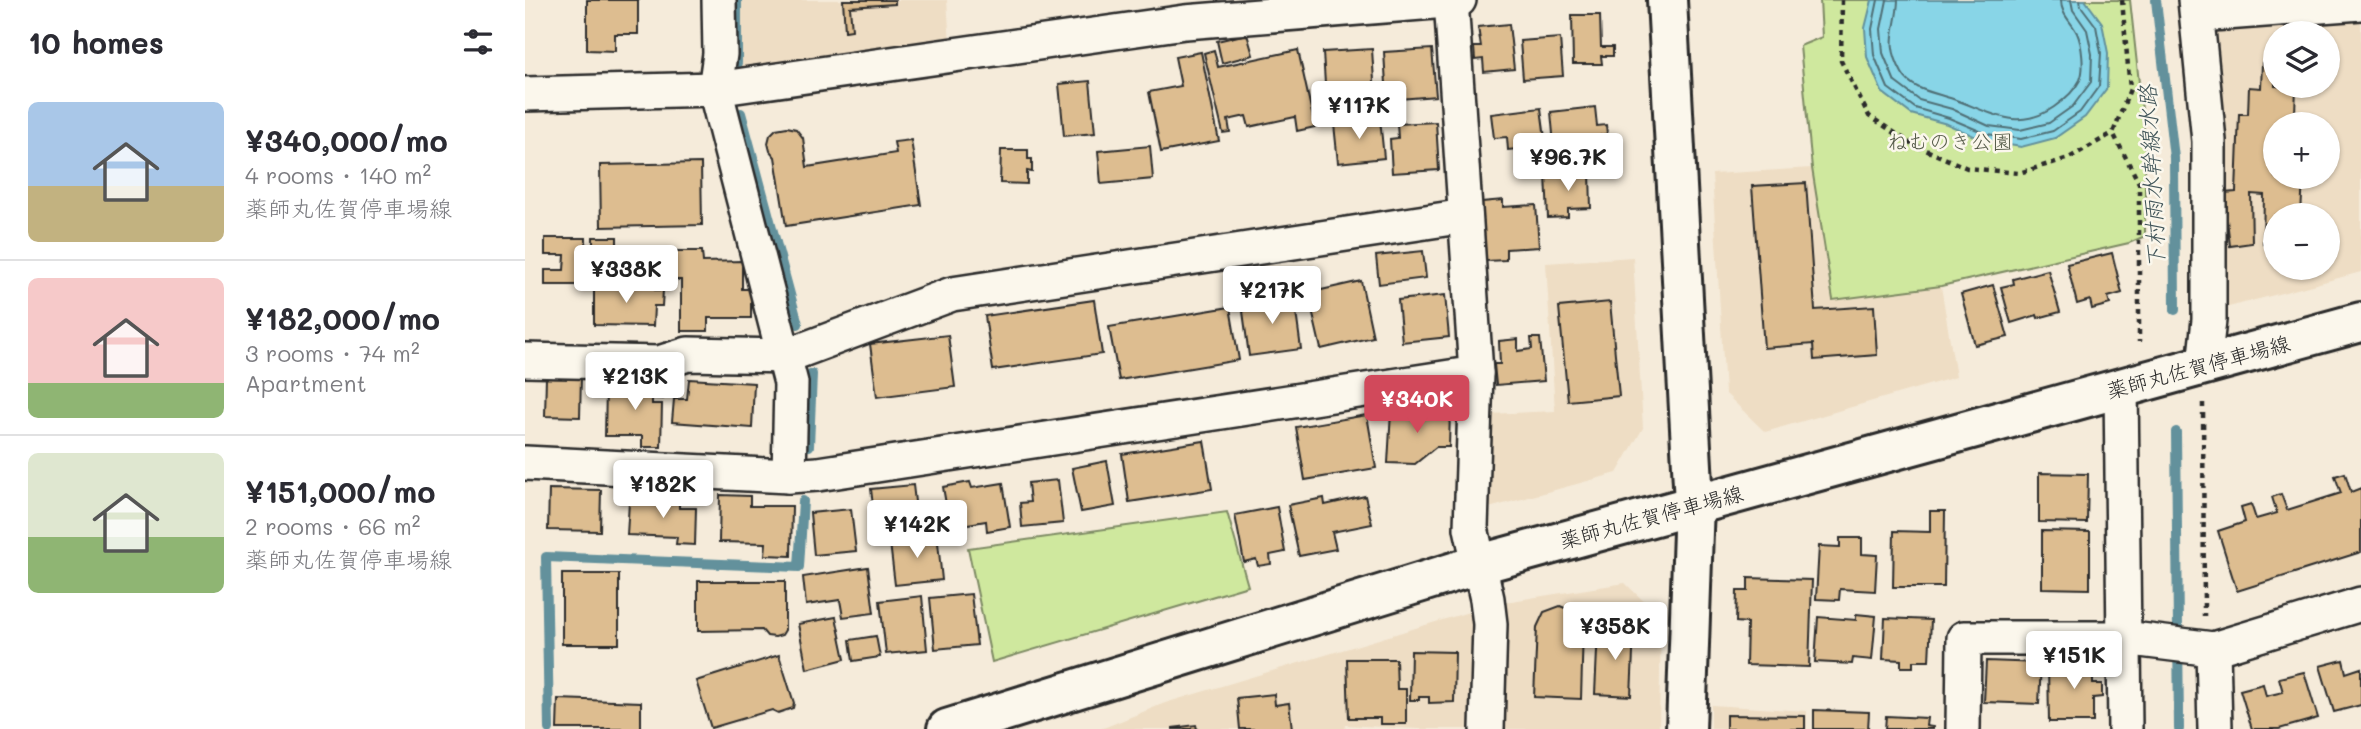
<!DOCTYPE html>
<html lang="en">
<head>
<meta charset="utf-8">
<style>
	:root { --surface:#fff; --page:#f2f2f3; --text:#2b2b33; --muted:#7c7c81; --line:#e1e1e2; --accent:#d1495b }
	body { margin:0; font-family:Mali,"Klee One",sans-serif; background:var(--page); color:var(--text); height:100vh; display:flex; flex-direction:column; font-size:26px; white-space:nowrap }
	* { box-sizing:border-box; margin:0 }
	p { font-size:23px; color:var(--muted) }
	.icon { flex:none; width:38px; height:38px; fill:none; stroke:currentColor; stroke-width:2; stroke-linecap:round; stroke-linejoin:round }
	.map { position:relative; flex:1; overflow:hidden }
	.details { display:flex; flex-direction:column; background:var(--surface); width:525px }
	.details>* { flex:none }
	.fabs { position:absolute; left:1738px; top:21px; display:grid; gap:14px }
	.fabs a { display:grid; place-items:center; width:77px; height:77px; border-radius:50%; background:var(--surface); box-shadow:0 2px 5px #0004; font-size:35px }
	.price { position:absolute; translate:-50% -60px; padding:0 16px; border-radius:7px; background:#fff; color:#222; font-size:23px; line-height:46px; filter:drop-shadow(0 2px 4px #0008) }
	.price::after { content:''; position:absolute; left:50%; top:42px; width:21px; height:16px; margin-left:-10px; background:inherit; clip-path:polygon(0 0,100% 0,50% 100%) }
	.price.selected { background:var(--accent); color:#fff }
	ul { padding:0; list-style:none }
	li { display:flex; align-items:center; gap:21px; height:175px; padding:0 28px }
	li+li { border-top:2px solid var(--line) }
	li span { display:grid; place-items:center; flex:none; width:196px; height:140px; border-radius:10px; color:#555 }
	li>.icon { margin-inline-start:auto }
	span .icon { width:84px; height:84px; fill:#fffc; stroke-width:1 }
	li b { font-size:30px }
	h2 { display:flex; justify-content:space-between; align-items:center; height:84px; padding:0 28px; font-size:30px }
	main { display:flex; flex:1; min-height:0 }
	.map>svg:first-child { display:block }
	.built { fill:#eeddc4; fill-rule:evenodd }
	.green { fill:#cfe89e; stroke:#7d8a64; stroke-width:2 }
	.water { fill:#88d5e7; stroke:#63919c; stroke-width:2 }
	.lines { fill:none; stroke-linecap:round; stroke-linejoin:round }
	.shore { stroke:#506f76; stroke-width:2 }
	.stream { stroke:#63919c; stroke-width:10 }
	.building { fill:#ddbd90; stroke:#2b2b2b; stroke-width:2 }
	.street-casing { stroke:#2b2b2b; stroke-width:38 }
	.secondary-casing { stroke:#2b2b2b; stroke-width:44 }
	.path { stroke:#2b2b2b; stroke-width:4.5; stroke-dasharray:5 5; stroke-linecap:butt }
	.street { stroke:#fbf7ec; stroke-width:33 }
	.secondary { stroke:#fbf7ec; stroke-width:38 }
	.labels { text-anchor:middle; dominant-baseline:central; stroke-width:5; stroke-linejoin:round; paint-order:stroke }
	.park-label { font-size:21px; fill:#545a48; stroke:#fbf7ec }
	.street-label { font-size:21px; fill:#2b2b2b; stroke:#fbf7ec }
	.water-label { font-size:23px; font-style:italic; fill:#42565a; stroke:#fbf7ec }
</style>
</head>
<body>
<main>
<section class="details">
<h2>10 homes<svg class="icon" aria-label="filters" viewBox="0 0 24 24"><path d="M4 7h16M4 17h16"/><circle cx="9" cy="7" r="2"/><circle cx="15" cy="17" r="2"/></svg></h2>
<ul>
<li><span style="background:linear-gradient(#a9c7e8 60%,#c2b280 0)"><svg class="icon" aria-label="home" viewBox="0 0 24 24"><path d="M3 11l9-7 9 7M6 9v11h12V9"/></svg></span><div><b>¥340,000/mo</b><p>4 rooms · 140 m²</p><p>薬師丸佐賀停車場線</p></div></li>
<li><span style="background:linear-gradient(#f6c9c9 75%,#8fb573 0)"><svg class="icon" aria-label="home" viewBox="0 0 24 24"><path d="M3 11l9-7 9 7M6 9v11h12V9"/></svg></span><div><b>¥182,000/mo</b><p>3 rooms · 74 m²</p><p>Apartment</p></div></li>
<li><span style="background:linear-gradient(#dfe7d0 60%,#8fb573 0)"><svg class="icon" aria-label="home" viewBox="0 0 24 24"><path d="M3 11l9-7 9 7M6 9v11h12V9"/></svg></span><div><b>¥151,000/mo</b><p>2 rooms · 66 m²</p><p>薬師丸佐賀停車場線</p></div></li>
</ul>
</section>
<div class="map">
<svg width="1836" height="729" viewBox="0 0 1836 729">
	<rect width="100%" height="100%" fill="#f5ebda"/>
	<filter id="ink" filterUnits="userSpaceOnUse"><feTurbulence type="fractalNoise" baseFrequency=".0143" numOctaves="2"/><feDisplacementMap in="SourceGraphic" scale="14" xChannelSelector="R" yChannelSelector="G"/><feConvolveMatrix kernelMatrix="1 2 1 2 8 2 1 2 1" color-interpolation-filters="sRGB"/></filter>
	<g filter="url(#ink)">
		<g class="built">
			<polygon points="208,0 422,0 425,44 223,70 209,62"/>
			<path d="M1836 16V272L1696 309 1684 39 1696 23ZM1750 33H1802V86H1750ZM1750 124H1802V177H1750ZM1750 215H1802V268H1750Z"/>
			<polygon points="1287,168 1308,299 1416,286 1431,377 1240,432 1200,393 1187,174"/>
			<polygon points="1108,257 1118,428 1092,473 960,509 963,414 1030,411 1021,263"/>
			<polygon points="1100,583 1136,618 1134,729 975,729 980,602"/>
			<polygon points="954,609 951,729 894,729 821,725 820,729 576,729 640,703"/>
			<polygon points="1186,705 1282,711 1282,729 1186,729"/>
		</g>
		<g class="green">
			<polygon points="1295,0 1605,0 1620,138 1620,236 1604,243 1416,286 1308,300 1287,168 1275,46 1297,37"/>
			<polygon points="702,512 723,586 467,662 443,548"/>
		</g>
		<polygon class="water" points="1347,0 1560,0 1577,23 1583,53 1582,88 1560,117 1530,138 1496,147 1460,141 1422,124 1386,114 1357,92 1342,57 1340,28"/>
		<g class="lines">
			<g class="shore">
				<polyline points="1353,0 1347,29 1349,55 1363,88 1390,108 1424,118 1462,134 1496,139 1528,131 1555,112 1574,86 1576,53 1571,26 1556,6 1555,0"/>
				<polyline points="1362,0 1356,29 1358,53 1370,82 1394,100 1427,109 1464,126 1495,130 1524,123 1548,106 1566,82 1567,54 1562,30 1548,10 1546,0"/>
				<path d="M1373 0C1372 31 1359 40 1377 73 1386 90 1411 93 1428 99 1464 111 1492 133 1529 107 1539 100 1549 92 1555 80 1560 69 1557 44 1552 33 1546 21 1536 15 1536 0"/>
			</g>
			<g class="stream">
				<polyline points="1631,0 1649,158 1650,310"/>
				<polyline points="212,63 212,0"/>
				<polyline points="216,113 273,324"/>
				<polyline points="1651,432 1654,729"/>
				<polyline points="284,446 287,374"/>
				<polyline points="24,729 21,557 274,567 278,501"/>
			</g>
		</g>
		<g class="building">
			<polygon points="62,0 113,0 113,34 90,34 90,51 62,50"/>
			<polygon points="318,0 370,0 370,4 325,7 327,30 320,31"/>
			<polygon points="1047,15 1075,15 1076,47 1088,47 1088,56 1076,56 1077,64 1048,64"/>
			<polygon points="984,24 989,69 959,72 958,59 950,60 949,47 956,47 953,27"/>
			<polygon points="722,34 728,55 697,63 692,41"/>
			<polygon points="1035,38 1038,76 998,79 995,41"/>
			<polygon points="847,49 850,97 801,100 798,52"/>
			<polygon points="907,49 911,96 862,100 859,52"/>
			<polygon points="689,50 693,67 773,50 790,127 772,131 770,117 724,127 721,116 703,120 705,132 698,133 679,53"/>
			<polygon points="676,52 694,141 636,152 624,92 656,86 650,57"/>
			<polygon points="1737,63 1750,64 1750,86 1771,87 1770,114 1780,115 1780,124 1750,124 1750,177 1778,177 1776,215 1750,215 1750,245 1738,244 1739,195 1726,194 1727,243 1705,246 1699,193 1711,192 1714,114 1723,114 1724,87 1736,88"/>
			<polygon points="565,81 570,133 539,136 534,84"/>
			<polygon points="1070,107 1072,126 1081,125 1082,134 1076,135 1076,141 1029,145 1026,112"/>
			<polygon points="1016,108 1021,146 983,150 982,137 969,138 966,114"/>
			<polygon points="855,119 859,158 813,163 809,124"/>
			<polygon points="911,122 914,170 867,173 865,139 873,138 872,124"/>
			<polygon points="262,127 271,129 278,138 282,167 371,153 369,142 386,140 396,205 261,226 250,157 245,151 243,143 245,135 251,129"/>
			<polygon points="625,146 628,179 576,184 573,151"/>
			<polygon points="476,150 503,150 503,159 507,159 507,172 502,171 502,184 475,183"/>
			<polygon points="176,163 177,225 76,227 75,165"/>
			<polygon points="1065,172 1066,208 1043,209 1043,217 1023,218 1021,174"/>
			<polygon points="1281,183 1290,310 1349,306 1352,355 1289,360 1288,344 1239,348 1227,186"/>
			<polygon points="978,200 978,207 1011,205 1014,247 981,249 981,260 961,261 957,202"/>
			<rect x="68" y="237" width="24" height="44"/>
			<polygon points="20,238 61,238 61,285 20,285 20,270 39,270 40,255 20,255"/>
			<polygon points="147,251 177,251 178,262 217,261 217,289 226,289 226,318 183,318 183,331 156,331 156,280 147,280"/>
			<polygon points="898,251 901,278 854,284 851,256"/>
			<polygon points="1587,253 1597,293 1583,297 1585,304 1567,309 1565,300 1552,304 1542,264"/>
			<polygon points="1523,270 1535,312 1513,318 1512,315 1486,323 1476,287 1489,284 1488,279"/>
			<polygon points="836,281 848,337 796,349 783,293"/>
			<polygon points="69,285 130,286 130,290 138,290 137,306 129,306 128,326 69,325"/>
			<polygon points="1468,285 1483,337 1450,345 1436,294"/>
			<polygon points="920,295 924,337 877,342 873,300"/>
			<polygon points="769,297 776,349 724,356 717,304"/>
			<polygon points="569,300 577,354 468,370 460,316"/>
			<polygon points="1085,302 1094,396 1043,401 1034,307"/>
			<polygon points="705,307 714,360 594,380 584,327"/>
			<polygon points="423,335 430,387 352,397 345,344"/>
			<polygon points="1006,338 1015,338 1019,381 971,385 969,364 975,364 974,341 993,339 993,351 1007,349"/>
			<polygon points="21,377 56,377 55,417 20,416"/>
			<polygon points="95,379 122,379 122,388 138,388 138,399 127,398 127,404 137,404 136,447 117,447 117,436 80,436 81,388 95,388"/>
			<polygon points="164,379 229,383 227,428 147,422 149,399 162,399"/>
			<polygon points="925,410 924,447 911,447 890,464 863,463 866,412"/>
			<polygon points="842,415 851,468 780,480 771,427"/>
			<polygon points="679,441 687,489 604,502 597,454"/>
			<polygon points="582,461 590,506 556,512 547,468"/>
			<polygon points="1514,473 1563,474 1562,523 1514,522"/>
			<polygon points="1820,473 1826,492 1836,488 1836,552 1712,591 1693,531 1720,522 1716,507 1726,504 1731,519 1752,513 1747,497 1756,494 1762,510 1816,493 1810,476"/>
			<polygon points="533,480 538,523 497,527 495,503 505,502 503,483"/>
			<polygon points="445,482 447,488 478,483 485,527 462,531 461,521 425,527 418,487"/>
			<polygon points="388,485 393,527 351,531 346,489"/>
			<polygon points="24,489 76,490 75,531 23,530"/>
			<polygon points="195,495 225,496 225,506 267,506 266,556 240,555 241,543 194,542"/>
			<polygon points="123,496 154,497 154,508 171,508 170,545 151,544 152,537 102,535 104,502 122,503"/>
			<polygon points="840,496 847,524 807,532 811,549 774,556 763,505 799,498 800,505"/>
			<polygon points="752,507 760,552 745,555 746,564 733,566 731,559 719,562 710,515"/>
			<polygon points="326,509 331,551 289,555 285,513"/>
			<polygon points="1405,511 1420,511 1419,587 1368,587 1369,531 1405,532"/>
			<polygon points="1517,531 1565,532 1565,589 1517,588"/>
			<polygon points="412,533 417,580 370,585 365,543 382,541 382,536"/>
			<polygon points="1315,538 1337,538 1337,554 1352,555 1350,591 1315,589 1314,600 1291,599 1294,546 1315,547"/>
			<polygon points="343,567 349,613 318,617 315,600 281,605 278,577"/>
			<rect x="37" y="574" width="57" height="70"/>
			<polygon points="1223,578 1287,580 1284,667 1221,665 1222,623 1211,622 1212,591 1223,591"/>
			<polygon points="173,581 260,581 260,630 257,635 250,637 242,636 237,630 173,631"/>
			<polygon points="446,594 452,645 410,649 405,598"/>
			<polygon points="397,596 402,650 361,654 355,601"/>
			<polygon points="1035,606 1052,613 1058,628 1056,699 1009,697 1012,627 1019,612"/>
			<polygon points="1331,614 1351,616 1347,660 1328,658 1327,664 1290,662 1293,617 1331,620"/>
			<polygon points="311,617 320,659 282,669 273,624"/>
			<polygon points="1360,618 1406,620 1404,661 1388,661 1388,667 1376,667 1376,660 1358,659"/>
			<polygon points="1073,629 1109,631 1106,696 1070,694"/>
			<polygon points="351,636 355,657 328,661 325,640"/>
			<polygon points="886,651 930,652 929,702 904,703 904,697 894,697 894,700 885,700"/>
			<polygon points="254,655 269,703 268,708 253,713 247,710 186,728 171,681"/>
			<polygon points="822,659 871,659 872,689 881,689 881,724 855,724 855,718 824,718"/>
			<polygon points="1818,660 1821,673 1836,668 1836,705 1809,712 1795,666"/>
			<polygon points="1461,661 1516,663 1514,704 1459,702"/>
			<polygon points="1523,663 1586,663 1585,676 1568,676 1568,684 1577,684 1577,697 1568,698 1568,722 1524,722"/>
			<polygon points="1779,672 1793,718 1754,729 1727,729 1715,690 1738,684 1741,696 1758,692 1754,678"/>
			<polygon points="749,694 750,705 764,703 767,729 715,729 712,698"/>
			<polygon points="33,699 116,702 116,729 32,729"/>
			<polygon points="1289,710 1344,712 1343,729 1289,729"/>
			<polygon points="1201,715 1280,716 1280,729 1201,729"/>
			<polygon points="1361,716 1402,718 1401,726 1408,727 1408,729 1360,729"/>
			<polygon points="671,725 672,729 648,729 648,728"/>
		</g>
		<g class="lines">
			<g class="street-casing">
				<g id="street">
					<polyline points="194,0 195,54 190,89 266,383 264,476"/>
					<polyline points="1670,0 1684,141 1684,320 1679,365"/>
					<polyline points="1674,15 1836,3"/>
					<polyline points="0,94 190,89 660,22 934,0"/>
					<polyline points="0,360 134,363 163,354 261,356 427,294 940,216"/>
					<polyline points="951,373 946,528 962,599 965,624 962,729"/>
					<polyline points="1596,387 1600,729"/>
					<polyline points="0,463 264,476 293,474 951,373 926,0"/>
					<polyline points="1688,649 1690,729"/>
					<polyline points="1438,729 1439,638 1599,638 1688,649 1836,604"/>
				</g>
			</g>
			<g class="secondary-casing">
				<g id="secondary">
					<polyline points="1142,0 1169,503 1161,729"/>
					<polyline points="422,729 955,564 1836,322"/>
				</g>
			</g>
			<g class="path">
				<polyline points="1317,0 1316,61 1344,116 1387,144 1442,168 1494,173 1544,158 1588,133"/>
				<polyline points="1597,0 1605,89 1588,133 1614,183 1614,342"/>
				<polyline points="1678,403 1679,616"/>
			</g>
			<use href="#street" class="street"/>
			<use href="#secondary" class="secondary"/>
		</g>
	</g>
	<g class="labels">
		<g class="park-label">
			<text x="1425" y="140">ねむのき公園</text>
		</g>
		<g class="street-label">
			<text transform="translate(1673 366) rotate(-15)">薬師丸佐賀停車場線</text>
			<text transform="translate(1126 516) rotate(-15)">薬師丸佐賀停車場線</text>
		</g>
		<g class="water-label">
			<text transform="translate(1626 177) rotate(-93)">下村雨水幹線水路</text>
		</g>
	</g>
</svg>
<div class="fabs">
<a><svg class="icon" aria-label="layers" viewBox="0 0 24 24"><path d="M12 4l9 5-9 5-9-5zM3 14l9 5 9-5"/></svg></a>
<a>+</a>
<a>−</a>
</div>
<b class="price" style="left:834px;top:141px">¥117K</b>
<b class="price" style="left:1043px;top:193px">¥96.7K</b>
<b class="price" style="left:101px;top:305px">¥338K</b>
<b class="price" style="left:747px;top:326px">¥217K</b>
<b class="price" style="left:110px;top:412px">¥213K</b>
<b class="price selected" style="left:892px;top:435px">¥340K</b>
<b class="price" style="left:138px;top:520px">¥182K</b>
<b class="price" style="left:392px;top:560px">¥142K</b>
<b class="price" style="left:1090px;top:662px">¥358K</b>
<b class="price" style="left:1549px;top:691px">¥151K</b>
</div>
</main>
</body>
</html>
